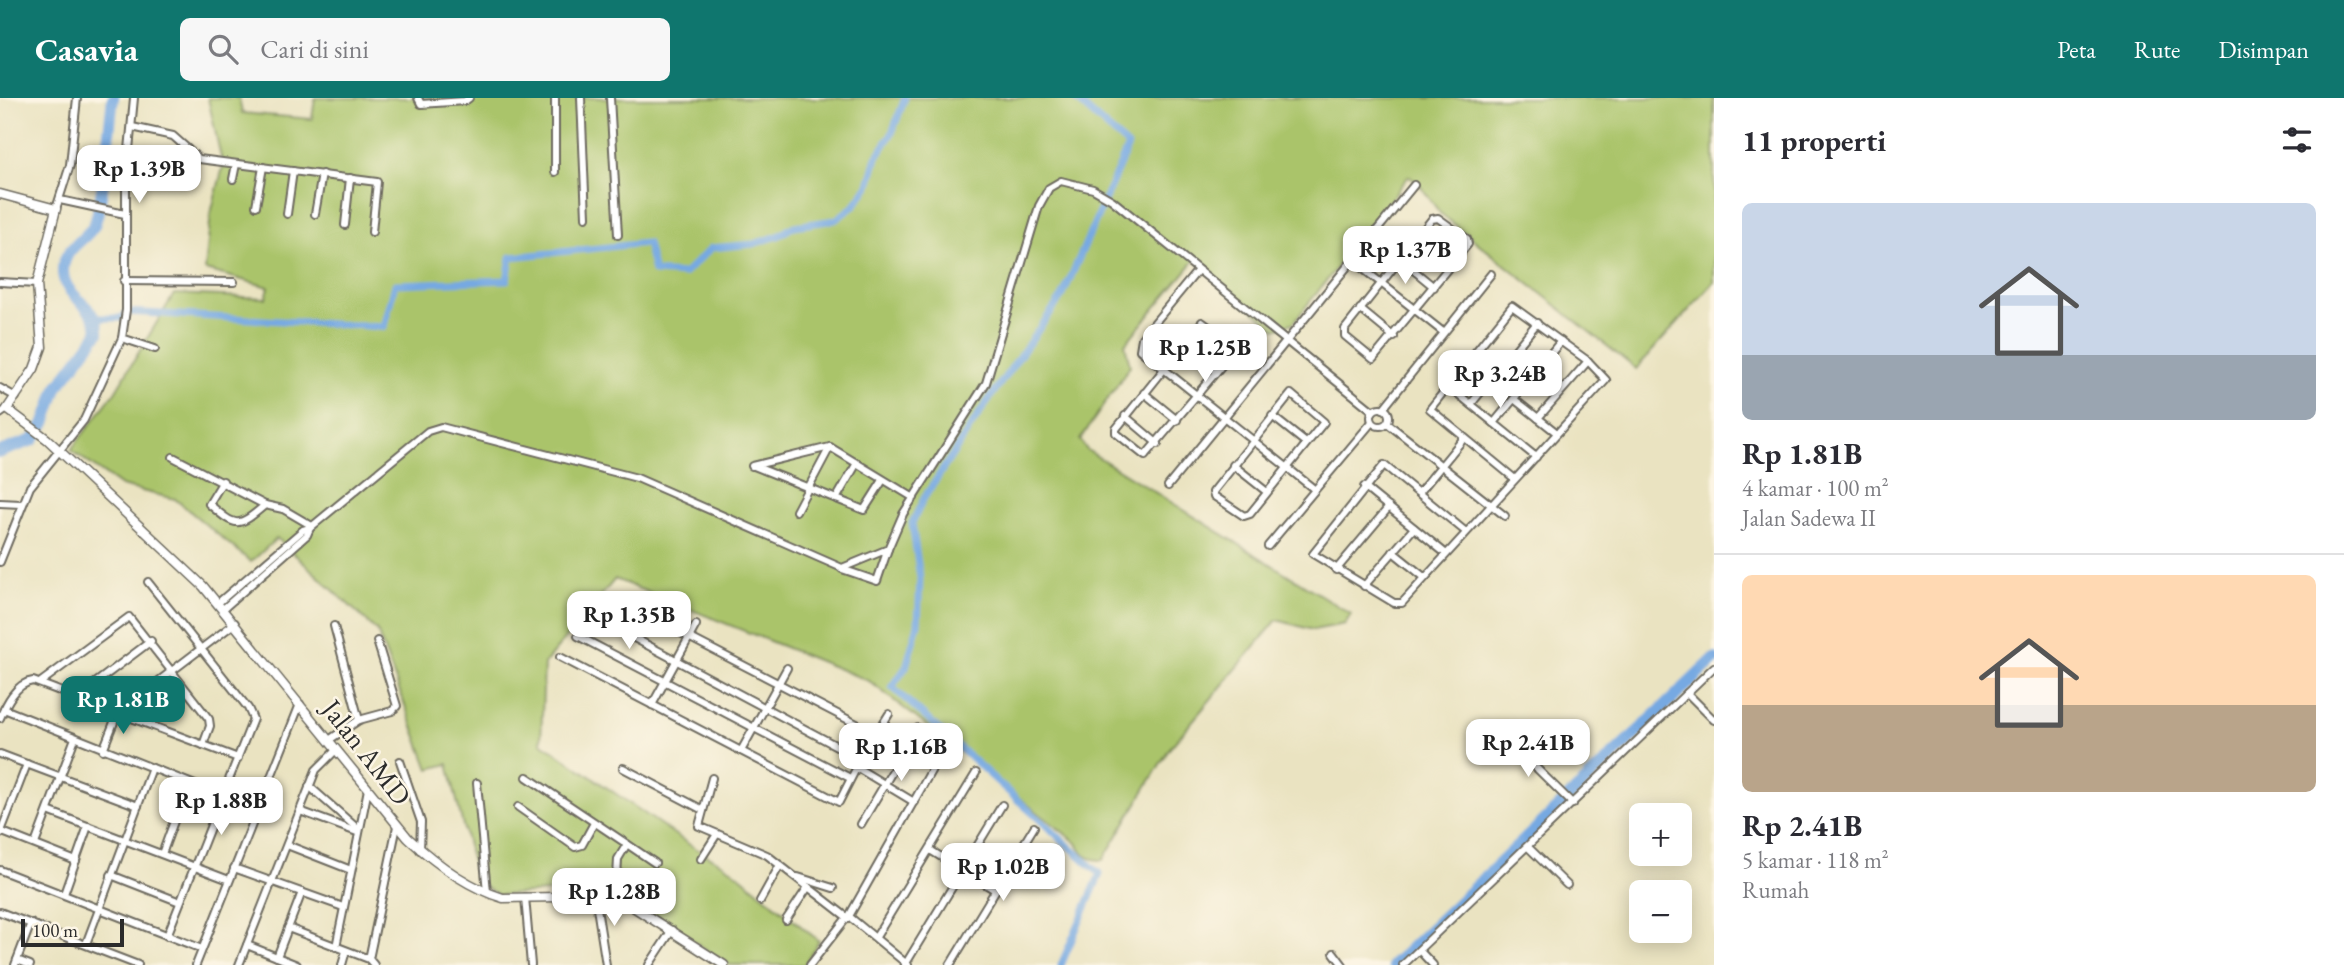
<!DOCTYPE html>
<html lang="id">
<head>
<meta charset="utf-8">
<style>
	:root { --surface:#fff; --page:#f7f7f7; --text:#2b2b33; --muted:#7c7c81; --line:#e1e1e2; --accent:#0f766e }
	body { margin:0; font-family:"EB Garamond",serif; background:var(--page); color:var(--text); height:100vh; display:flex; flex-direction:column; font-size:26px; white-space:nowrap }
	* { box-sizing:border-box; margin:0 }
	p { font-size:23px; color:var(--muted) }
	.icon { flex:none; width:38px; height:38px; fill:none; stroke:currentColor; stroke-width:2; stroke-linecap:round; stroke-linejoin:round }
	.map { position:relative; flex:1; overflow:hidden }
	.details { display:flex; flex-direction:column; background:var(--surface); width:630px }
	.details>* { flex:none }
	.fabs { position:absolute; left:1629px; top:705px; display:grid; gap:14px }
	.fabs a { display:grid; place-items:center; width:63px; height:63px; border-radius:10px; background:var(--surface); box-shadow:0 4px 18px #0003; font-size:35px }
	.scale { position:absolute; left:21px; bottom:18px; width:103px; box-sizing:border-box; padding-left:7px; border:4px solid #2b2b2b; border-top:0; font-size:19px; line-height:24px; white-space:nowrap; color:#2b2b2b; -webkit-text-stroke:5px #fcf5e5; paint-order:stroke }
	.price { position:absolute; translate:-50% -60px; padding:0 16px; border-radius:14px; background:#fff; color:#222; font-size:23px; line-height:46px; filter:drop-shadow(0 2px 4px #0008) }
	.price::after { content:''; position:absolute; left:50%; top:42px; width:21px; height:16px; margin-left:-10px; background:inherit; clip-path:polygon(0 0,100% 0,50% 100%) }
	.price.selected { background:var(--accent); color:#fff }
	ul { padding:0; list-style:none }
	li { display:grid; align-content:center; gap:14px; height:371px; padding:0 28px }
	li+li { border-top:2px solid var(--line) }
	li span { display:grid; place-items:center; height:217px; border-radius:10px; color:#555 }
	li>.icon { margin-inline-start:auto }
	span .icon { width:126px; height:126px; fill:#fffc; stroke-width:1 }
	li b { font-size:30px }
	h2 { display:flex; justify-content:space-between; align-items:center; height:84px; padding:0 28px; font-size:30px }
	header { display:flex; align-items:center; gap:42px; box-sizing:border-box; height:98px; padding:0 35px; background:var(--accent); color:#fff }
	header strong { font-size:33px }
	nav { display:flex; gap:38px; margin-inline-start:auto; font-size:24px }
	.search { width:490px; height:63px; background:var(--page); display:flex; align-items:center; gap:18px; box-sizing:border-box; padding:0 24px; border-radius:10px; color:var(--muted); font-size:26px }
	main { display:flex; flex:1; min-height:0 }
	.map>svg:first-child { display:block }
	.green { fill:#aac46a; stroke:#6a784a; stroke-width:2 }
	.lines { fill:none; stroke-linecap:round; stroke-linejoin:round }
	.canal { stroke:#76a9e2; stroke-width:7 }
	.river { stroke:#76a9e2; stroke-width:12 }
	.minor-casing { stroke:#6e6b60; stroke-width:10 }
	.tertiary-casing { stroke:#6e6b60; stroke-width:11 }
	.minor { stroke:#fff; stroke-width:6 }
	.tertiary { stroke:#fff; stroke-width:8 }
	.labels { text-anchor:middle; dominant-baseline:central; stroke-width:5; stroke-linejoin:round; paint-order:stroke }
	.street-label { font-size:28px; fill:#2b2b2b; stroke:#fcf5e5 }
</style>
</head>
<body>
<header>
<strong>Casavia</strong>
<div class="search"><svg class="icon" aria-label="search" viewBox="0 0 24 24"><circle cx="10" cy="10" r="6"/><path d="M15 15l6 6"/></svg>Cari di sini</div>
<nav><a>Peta</a><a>Rute</a><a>Disimpan</a></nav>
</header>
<main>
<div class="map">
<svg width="1714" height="867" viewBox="0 0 1714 867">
	<rect width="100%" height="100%" fill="#fcf5e5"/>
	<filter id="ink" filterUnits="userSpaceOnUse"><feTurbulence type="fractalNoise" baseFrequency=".0143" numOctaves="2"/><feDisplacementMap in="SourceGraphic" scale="14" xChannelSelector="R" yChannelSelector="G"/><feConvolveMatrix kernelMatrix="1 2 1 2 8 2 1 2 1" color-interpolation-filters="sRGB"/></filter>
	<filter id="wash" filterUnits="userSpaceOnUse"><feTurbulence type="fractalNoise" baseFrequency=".00686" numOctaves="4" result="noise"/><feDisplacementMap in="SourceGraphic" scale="28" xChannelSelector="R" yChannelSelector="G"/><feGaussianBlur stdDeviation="1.57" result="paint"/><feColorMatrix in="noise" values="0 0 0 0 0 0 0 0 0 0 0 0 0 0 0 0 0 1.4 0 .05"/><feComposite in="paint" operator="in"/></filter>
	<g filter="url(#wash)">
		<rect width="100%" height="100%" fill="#eae3c1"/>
		<path class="green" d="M208 0H239L242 15 312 21 315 0H1714V184L1636 271 1440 115 1419 86 1409 78 1293 225 1275 231 1195 162 1125 246 1130 268 1080 342 1087 352 1351 516 1345 526 1313 532 1277 522 1169 651 1103 762C1089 762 1082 758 1077 745L869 583 615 481 544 566 541 644 690 747 733 772 819 843 804 867H730L612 790 499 797 477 785 448 666 429 671 377 533 277 440 251 464 175 401 121 388 71 352 115 294 174 196 266 200 269 189 205 172 211 115 223 69Z"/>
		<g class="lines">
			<g class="canal">
				<polyline points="97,220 121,220 128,214 384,229 395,186 507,182 511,159 647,145 654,174 684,176 711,150 753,146 778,138 794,128 835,122 854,108 869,87 877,59 892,35 905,0"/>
				<polyline points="1061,867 1100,776 892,589 906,569 918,526 920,480 912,425 924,400 985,307 1063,197 1128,48 1074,0"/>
			</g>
			<g class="river">
				<path d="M0 354 33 342 45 325 57 290 98 235C99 206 62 201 63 172 64 150 82 145 93 129 102 116 110 22 113 0"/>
				<polyline points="1393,867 1714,561"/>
			</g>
		</g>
	</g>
	<g filter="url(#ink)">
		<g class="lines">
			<g class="minor-casing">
				<g id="minor">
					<polyline points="418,0 421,6 465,3 469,0"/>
					<polyline points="555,0 555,74"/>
					<polyline points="581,0 586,119"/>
					<polyline points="610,0 618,137"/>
					<polyline points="132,29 173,38 199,61 377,84 372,134"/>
					<polyline points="233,81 236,66"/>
					<polyline points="60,102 125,116"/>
					<polyline points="256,108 263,69"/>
					<polyline points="56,111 70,67 77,0"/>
					<polyline points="287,116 293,73"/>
					<polyline points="315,116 322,76"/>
					<polygon points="1438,120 1467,141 1468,146 1373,261 1345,238 1345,231 1432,121"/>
					<polyline points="345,127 350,80"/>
					<polyline points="1420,137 1454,164"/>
					<polyline points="1400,161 1434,189"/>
					<polyline points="1352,162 1443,234"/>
					<polyline points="1198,172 1142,240 1140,252 1314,391"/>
					<polyline points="124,183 234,184"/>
					<polyline points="0,184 37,186"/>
					<polyline points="1360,211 1394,239"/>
					<polygon points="1202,224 1232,246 1234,253 1145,358 1116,335 1116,331"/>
					<polyline points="122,240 155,251"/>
					<polyline points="1183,246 1216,274"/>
					<polyline points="1447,287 1536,359"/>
					<polyline points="0,290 16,299"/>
					<polyline points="1144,295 1177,322"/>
					<polygon points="1291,296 1324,324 1250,416 1244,418 1214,398 1213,394"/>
					<polyline points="1514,301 1557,335"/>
					<polyline points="1471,306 1537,225"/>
					<circle cx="1380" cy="319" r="9"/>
					<polyline points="1383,311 1491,176"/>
					<polyline points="0,316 7,311"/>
					<polyline points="1125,318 1158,346"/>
					<polyline points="1272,318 1306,345"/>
					<polyline points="1538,320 1588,263"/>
					<polyline points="1387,325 1505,418"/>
					<polyline points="1494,325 1561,243"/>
					<polyline points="173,359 265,407 283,411 312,428"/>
					<polyline points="1233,367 1267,394"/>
					<polyline points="752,368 830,349 914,400"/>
					<polyline points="754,368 864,412 883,382"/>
					<path d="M223 383 209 406C236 429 237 431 265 407"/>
					<polyline points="1168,388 1414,87"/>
					<polyline points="1364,389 1445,455"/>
					<polyline points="1419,395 1464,340"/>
					<polyline points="836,401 857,365"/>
					<polyline points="0,405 21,406"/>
					<polyline points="796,413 830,349"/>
					<polyline points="1466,434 1384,367 1313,456 1394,505 1402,505 1606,282 1588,263 1512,208 1430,311 1515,381"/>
					<polyline points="1268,448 1372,324"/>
					<polyline points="1393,454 1424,479"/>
					<polyline points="0,464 30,389 84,322 122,240 126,212 126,83 134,0"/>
					<polyline points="842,471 877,483 888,451"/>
					<polyline points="1336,472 1389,409"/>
					<polyline points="148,484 248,610 253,621 167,838"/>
					<polyline points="1364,488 1414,430"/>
					<polyline points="613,500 876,636"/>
					<polyline points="218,505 303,432 310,430 428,333 441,329 637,380 842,470 888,451 903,416 986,285 1039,108 1049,90 1061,83 1093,91 1112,102 1373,313"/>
					<polyline points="223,511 307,437 310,430"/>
					<polyline points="334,528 359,622"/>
					<polyline points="578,538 850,680"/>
					<polyline points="560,559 839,704 861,661 593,518"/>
					<polyline points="41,584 129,519 209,621 210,628 203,647"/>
					<polyline points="1687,595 1714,622"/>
					<polyline points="78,598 151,543"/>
					<polyline points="652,607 696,527"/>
					<polyline points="4,611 258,712"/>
					<path d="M0 620C6 606 16 585 33 583L238 660"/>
					<polyline points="329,642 359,622 392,613 397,608 377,543"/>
					<polyline points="1511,645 1573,706"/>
					<polyline points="103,652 118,614 235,525"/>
					<polyline points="741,653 787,570"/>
					<polyline points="0,656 138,708"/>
					<polyline points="861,661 889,616"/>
					<polyline points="400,663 421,724 420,752"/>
					<polyline points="856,669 914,704"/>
					<polyline points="623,670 703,712"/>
					<polyline points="527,679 627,746 618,761 616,798"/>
					<polyline points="712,680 699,728 767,757 848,820 944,650"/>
					<polyline points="477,685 487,794"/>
					<polyline points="309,688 359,732"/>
					<polyline points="518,709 575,749 582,747 594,725"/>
					<polyline points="48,713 229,782"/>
					<polyline points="300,713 357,734"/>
					<polyline points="861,726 918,630"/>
					<polyline points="0,733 76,763"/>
					<polyline points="0,736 27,666"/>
					<polyline points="35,746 75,640"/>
					<polyline points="627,746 655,765"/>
					<polyline points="287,747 351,772"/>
					<polyline points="1528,749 1567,787"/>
					<polyline points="930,752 995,792"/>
					<polyline points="162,756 188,685"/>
					<polyline points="701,761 717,736"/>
					<polyline points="234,770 343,809"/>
					<polyline points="0,772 202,851"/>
					<polyline points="111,777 180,804"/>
					<polyline points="798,779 833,790"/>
					<polyline points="64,796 88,728"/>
					<polyline points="595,797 606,867"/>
					<polyline points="525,799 531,867"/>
					<polyline points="760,803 780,767"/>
					<polyline points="0,814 138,867"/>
					<polyline points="786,822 808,789"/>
					<polyline points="288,830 369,861 374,867"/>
					<polyline points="876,839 976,675"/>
					<polyline points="86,846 152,670"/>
					<polyline points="247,847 297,867"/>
					<polyline points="336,849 368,691"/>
					<polyline points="1419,852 1433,867"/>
					<polyline points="1334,855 1343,867"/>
					<polyline points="277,859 302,794"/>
					<polyline points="369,861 397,728"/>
					<polyline points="17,862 30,867"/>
					<polyline points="15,867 31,825"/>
					<polyline points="196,867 300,606"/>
					<polyline points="239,867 316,672 336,652"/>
					<polyline points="342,867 346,853"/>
					<polyline points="649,867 672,832"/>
					<polyline points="810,867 845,822 851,820 908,867"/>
					<polyline points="905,867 1002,707"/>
					<polyline points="950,867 1034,729"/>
					<polyline points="1403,867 1714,569"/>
				</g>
			</g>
			<g class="tertiary-casing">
				<path id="tertiary" d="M0 96 56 111 37 186 42 249 34 271 7 311 47 341 203 488 408 740C434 764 469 790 503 800L616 798 724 867"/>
			</g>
			<use href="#minor" class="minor"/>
			<use href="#tertiary" class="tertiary"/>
		</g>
	</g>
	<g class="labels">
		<g class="street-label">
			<text transform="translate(367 654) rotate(52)">Jalan AMD</text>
		</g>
	</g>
</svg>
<div class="fabs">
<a>+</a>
<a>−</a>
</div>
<div class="scale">100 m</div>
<b class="price" style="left:139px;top:107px">Rp 1.39B</b>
<b class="price" style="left:1405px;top:188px">Rp 1.37B</b>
<b class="price" style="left:1205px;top:286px">Rp 1.25B</b>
<b class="price" style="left:1500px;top:312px">Rp 3.24B</b>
<b class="price" style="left:629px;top:553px">Rp 1.35B</b>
<b class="price selected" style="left:123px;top:638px">Rp 1.81B</b>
<b class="price" style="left:1528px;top:681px">Rp 2.41B</b>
<b class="price" style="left:901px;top:685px">Rp 1.16B</b>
<b class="price" style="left:221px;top:739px">Rp 1.88B</b>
<b class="price" style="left:1003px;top:805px">Rp 1.02B</b>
<b class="price" style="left:614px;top:830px">Rp 1.28B</b>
</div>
<section class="details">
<h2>11 properti<svg class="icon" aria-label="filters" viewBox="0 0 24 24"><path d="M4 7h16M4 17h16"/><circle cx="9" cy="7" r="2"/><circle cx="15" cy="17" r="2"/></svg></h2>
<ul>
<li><span style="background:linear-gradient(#c9d6e8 70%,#9aa5b1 0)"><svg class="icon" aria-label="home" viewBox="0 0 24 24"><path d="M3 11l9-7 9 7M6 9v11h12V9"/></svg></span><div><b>Rp 1.81B</b><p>4 kamar · 100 m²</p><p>Jalan Sadewa II</p></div></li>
<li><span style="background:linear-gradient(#ffd9b3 60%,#b9a48a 0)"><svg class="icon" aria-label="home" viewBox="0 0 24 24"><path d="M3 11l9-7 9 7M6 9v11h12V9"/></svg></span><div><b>Rp 2.41B</b><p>5 kamar · 118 m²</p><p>Rumah</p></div></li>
</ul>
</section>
</main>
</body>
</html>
